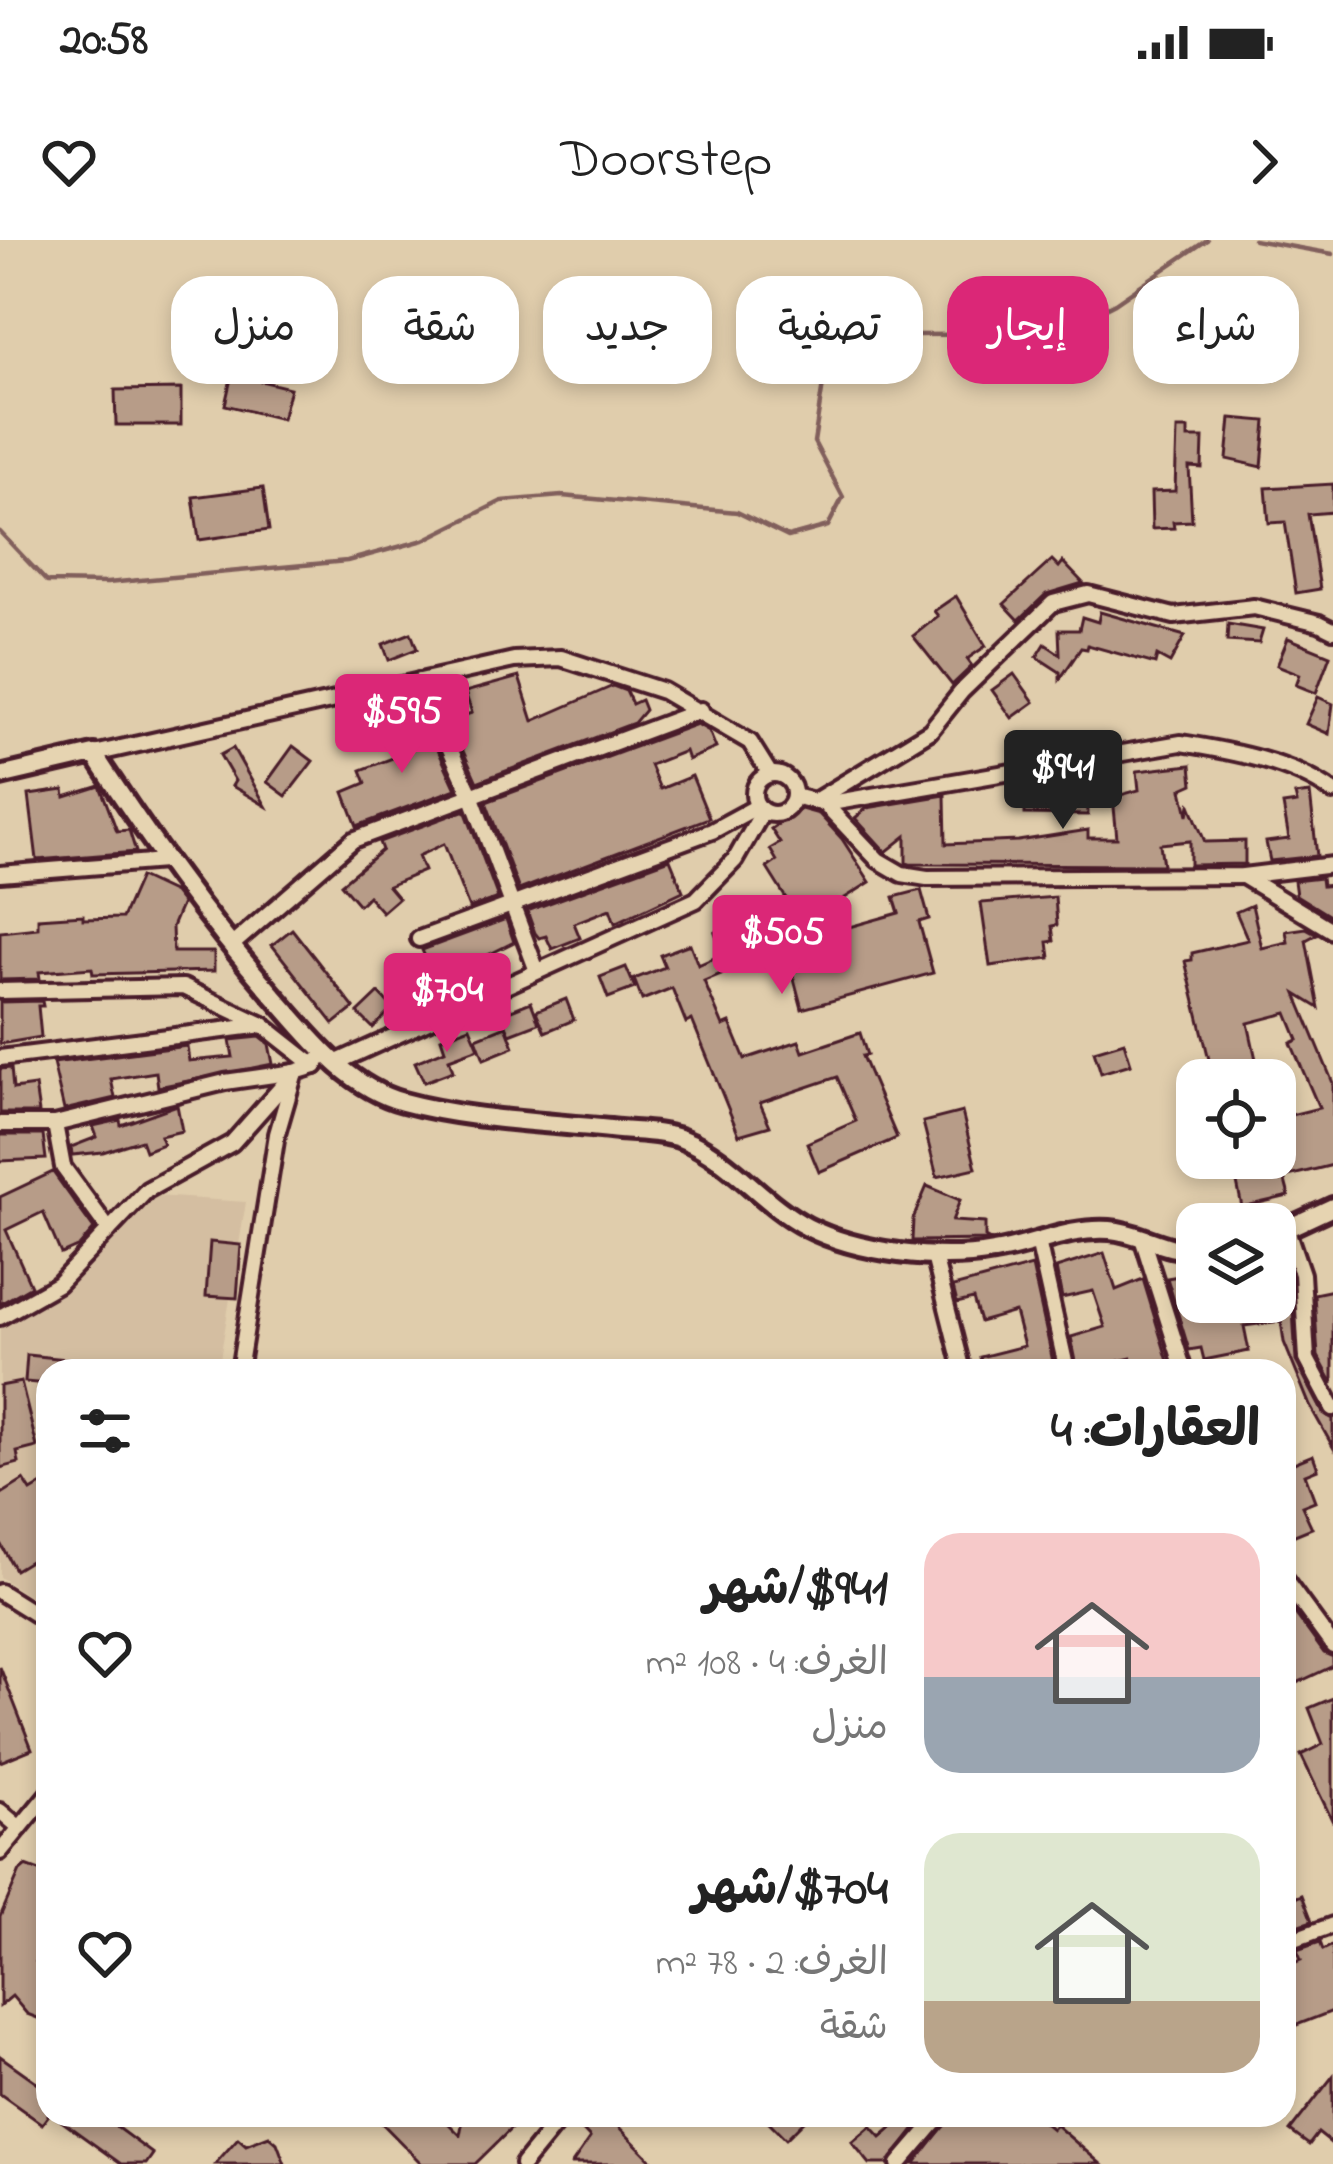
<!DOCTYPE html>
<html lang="ar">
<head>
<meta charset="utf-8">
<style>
	:root { --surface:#fff; --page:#f6f6f6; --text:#222; --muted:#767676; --accent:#db2777 }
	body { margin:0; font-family:"Indie Flower","Playpen Sans Arabic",sans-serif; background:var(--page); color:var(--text); direction:rtl; height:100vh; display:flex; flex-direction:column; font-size:45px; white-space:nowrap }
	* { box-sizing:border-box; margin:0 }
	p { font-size:39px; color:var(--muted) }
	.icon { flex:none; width:66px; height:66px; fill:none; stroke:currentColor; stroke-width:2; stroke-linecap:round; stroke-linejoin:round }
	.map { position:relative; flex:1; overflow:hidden; direction:ltr }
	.panel { position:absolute; left:36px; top:1119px; width:1260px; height:768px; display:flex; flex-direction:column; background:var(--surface); border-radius:36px; box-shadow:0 6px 18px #0003; direction:rtl }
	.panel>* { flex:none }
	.banner { position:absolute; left:36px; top:36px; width:1263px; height:108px; direction:rtl; display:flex; gap:24px }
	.tools { position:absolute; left:1176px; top:819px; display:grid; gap:24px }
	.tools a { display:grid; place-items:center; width:120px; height:120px; border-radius:24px; background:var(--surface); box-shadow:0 6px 18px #0003; font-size:60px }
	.price { position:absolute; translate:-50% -102px; padding:0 27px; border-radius:12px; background:var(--accent); color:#fff; font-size:39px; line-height:78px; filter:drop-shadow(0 3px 6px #0008) }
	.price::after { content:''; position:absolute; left:50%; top:72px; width:36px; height:27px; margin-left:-18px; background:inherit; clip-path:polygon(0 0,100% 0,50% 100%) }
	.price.selected { background:#222; color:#fff }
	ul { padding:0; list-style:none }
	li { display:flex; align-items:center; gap:36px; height:300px; padding:0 36px }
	li span { display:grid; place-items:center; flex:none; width:336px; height:240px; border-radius:36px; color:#555 }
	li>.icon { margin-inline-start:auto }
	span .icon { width:144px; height:144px; fill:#fffc; stroke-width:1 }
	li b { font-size:51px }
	h2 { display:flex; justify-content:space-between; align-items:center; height:144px; padding:0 36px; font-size:51px }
	.tag { padding:0 42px; border-radius:36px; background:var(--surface); box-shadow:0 6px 18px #0003; font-size:42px; line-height:108px }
	.tag.selected { background:var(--accent); color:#fff }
	.status { display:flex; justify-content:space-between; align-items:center; height:84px; padding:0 60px; background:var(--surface); direction:ltr }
	.status svg { height:33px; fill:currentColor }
	header { display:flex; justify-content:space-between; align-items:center; height:156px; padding:0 36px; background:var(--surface); font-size:54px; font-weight:600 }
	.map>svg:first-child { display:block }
	.built { fill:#d4bea1 }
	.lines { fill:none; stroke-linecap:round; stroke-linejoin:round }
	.stream { stroke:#815f5b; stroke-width:4.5 }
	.building { fill:#b79c88; stroke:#4a1f2b; stroke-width:3 }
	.minor-casing { stroke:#4a1f2b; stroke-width:22 }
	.tertiary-casing { stroke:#4a1f2b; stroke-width:26 }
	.minor { stroke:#e6d4b1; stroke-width:14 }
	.tertiary { stroke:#e6d4b1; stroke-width:16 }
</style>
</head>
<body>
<div class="status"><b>20:58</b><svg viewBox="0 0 49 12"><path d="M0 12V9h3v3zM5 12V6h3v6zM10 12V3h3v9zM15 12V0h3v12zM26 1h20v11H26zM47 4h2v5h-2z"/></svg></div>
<header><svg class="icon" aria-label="forward" viewBox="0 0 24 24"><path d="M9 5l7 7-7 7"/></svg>Doorstep<svg class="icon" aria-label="heart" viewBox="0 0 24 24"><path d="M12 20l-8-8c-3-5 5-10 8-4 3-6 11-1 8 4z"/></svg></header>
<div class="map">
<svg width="1333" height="1924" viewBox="0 0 1333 1924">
	<rect width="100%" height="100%" fill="#e0cdac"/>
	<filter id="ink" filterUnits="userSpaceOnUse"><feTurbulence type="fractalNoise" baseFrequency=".00833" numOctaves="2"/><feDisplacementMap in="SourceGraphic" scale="24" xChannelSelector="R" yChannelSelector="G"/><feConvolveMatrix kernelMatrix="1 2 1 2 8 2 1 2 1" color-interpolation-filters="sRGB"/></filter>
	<g filter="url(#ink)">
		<polygon class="built" points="156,956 246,962 218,1131 48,1131 48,1369 0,1337 0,1089 55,1057"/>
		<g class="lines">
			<g class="stream">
				<polyline points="1254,0 1333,14"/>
				<polyline points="0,292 47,342 107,343 347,321 424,300 502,261 562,256 737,272 788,297 828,286 843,257 814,202 823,144 914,95 1054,94 1115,63 1207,0"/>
			</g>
		</g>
		<g class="building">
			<polygon points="232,134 290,148 282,179 225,165"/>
			<polygon points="181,149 181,185 116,185 115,150"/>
			<polygon points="1231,178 1266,181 1262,227 1227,219"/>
			<polygon points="1177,189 1188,189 1188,198 1203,198 1202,228 1189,227 1192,281 1173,282 1174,288 1152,289 1151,252 1175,251"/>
			<polygon points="1333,244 1333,272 1308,274 1320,349 1296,353 1285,282 1269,283 1266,248"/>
			<polygon points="263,248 269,290 199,300 193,257"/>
			<polygon points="1052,320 1059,327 1063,322 1083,343 1046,354 1019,380 1004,364"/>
			<polygon points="956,356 986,406 967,419 972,426 952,445 913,396 938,376 934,371"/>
			<polygon points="1100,372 1185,396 1170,423 1157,416 1155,424 1088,405 1087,409 1081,408 1060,439 1060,432 1037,417 1045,404 1060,414 1059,390 1079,390 1082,377 1098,382"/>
			<polygon points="1228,384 1263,390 1259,403 1227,401"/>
			<polygon points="411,393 417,409 389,420 383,404"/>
			<polygon points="1288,398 1330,415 1316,453 1296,445 1300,434 1277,425"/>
			<polygon points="1014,434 1034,462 1012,478 992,450"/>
			<polygon points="519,437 533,481 613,446 626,451 632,464 641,460 645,470 634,483 477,542 449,480 472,473 465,452"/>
			<polygon points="1318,457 1333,464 1329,494 1306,484"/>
			<polygon points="421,473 456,549 357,586 344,552 366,543 361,530 406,513 394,484"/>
			<polygon points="697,484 709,491 716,508 688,520 685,511 650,525 660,549 692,536 709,578 519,650 486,562"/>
			<polygon points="293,506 313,521 286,556 267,542"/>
			<polygon points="233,508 266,566 232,546 235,541 220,515"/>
			<polygon points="1191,525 1193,544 1182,549 1188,575 1190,565 1205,602 1245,601 1245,624 1190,625 1190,601 1160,604 1163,625 910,624 906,623 906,596 886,612 855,578 867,568 945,555 946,604 1018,601 1088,590 1088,598 1117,598 1113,557 1139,550 1137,531"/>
			<polygon points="1056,544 1087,544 1088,575 1025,574 1025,551 1056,551"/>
			<polygon points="100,546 117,591 129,590 136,612 37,620 29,555 64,550 65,557"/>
			<polygon points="1310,553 1317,616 1270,621 1266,602 1289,599 1283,565 1297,563 1295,555"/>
			<polygon points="801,569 819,574 842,599 870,642 760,712 762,717 704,741 723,786 730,783 745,819 799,801 803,812 860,793 867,815 862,816 897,898 819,932 807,903 856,881 837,837 760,863 770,886 739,895 692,780 686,783 672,748 642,760 634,739 665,727 660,715 690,704 698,725 723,714 715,692 789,663 767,628 777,621 770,609 780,603 771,589"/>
			<polygon points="465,570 498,658 469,668 444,604 418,616 424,631 388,646 398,658 382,672 368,656 359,665 341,644 382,610 379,602"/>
			<polygon points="670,619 683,651 615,683 610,669 574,683 580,698 552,709 546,696 539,698 535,693 527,671"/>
			<polygon points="140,637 174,653 182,663 172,687 173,712 214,712 214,731 93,734 92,728 39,732 40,739 0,740 0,692 38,688 38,678 83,675 83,679 122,678"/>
			<polygon points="1321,638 1322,646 1333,645 1333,678 1296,655 1294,641"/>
			<polygon points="921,650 929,679 919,682 933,733 802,769 790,724 829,714 824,694 899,673 894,657"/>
			<polygon points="1055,657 1057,685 1052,686 1054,701 1048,702 1050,718 990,726 981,663"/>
			<polygon points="1252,665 1262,708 1288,702 1286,691 1306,688 1317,694 1306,700 1319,768 1296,754 1333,843 1333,925 1284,937 1289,956 1242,967 1232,918 1275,918 1275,879 1319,868 1291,803 1298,800 1287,773 1248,783 1257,824 1242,828 1245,840 1214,840 1185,721 1192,720 1192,713 1248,700 1236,672"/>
			<polygon points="506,679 514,702 436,741 422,710"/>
			<polygon points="292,689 354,768 334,784 272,705"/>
			<polygon points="626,727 635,748 608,758 600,737"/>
			<polygon points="379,753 393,768 373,788 358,773"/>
			<polygon points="566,759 574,780 545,792 536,771"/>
			<polygon points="42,761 43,766 38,766 41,797 0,804 0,762"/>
			<polygon points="531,762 539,783 510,794 501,774"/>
			<polygon points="506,786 514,807 484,819 476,798"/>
			<polygon points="470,787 479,808 449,819 453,831 424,842 415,822 445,810 441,798"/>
			<polygon points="260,797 269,804 273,824 158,847 156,832 111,839 115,858 64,870 53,823 187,806 189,821 233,817 230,800"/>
			<polygon points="1124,802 1131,824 1101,833 1094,811"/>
			<polygon points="11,828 13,849 35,846 39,873 0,873 0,829"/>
			<polygon points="177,865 182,891 160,896 163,904 145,911 141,900 103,912 72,915 71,907 97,897 93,886 120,880 121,885"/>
			<polygon points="962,872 976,928 937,937 923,882"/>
			<polygon points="0,895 43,895 46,919 0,921"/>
			<polygon points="53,932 94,989 79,1006 61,1014 43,972 6,990 31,1046 0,1064 0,957"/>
			<polygon points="927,946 960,960 952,981 985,983 985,997 990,1000 912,1001 913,979"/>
			<polygon points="210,1002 241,1005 237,1058 206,1056"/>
			<polygon points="1104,1013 1116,1050 1143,1039 1171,1131 1136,1131 1131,1118 1078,1131 1071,1097 1105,1087 1093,1051 1062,1058 1056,1028"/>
			<polygon points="1286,1023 1291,1036 1296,1121 1323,1173 1333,1179 1333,1207 1310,1166 1284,1102 1281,1081 1244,1086 1249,1111 1204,1120 1201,1108 1189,1110 1167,1038 1197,1033 1197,1062 1275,1062 1275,1025"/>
			<polygon points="1032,1026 1055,1131 983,1131 980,1117 1024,1106 1015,1072 980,1082 973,1059 957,1063 953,1047"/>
			<polygon points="1333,1050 1333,1144 1318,1116 1314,1054"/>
			<polygon points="27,1115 88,1121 87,1131 48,1131 48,1144 25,1142"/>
			<polygon points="21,1142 37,1207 17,1212 19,1223 0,1228 0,1146"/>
			<polygon points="1313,1215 1318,1229 1305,1234 1315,1261 1302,1266 1312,1288 1290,1297 1284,1282 1284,1227"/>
			<polygon points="24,1240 31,1251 41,1245 48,1256 48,1310 15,1330 0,1303 0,1255"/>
			<polygon points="1284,1358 1324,1413 1333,1417 1333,1426 1284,1449"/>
			<polygon points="0,1427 32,1509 0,1522"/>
			<polygon points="1333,1458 1333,1582 1301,1515 1323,1504 1309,1468"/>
			<polygon points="26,1626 48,1634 48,1711 36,1722 48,1736 48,1772 40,1779 27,1774 12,1756 0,1766 0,1677 20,1631"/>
			<polygon points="1302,1655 1312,1681 1289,1689 1284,1662"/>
			<polygon points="1320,1702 1323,1710 1333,1705 1333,1771 1289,1788 1284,1767 1291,1764 1284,1749 1284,1727 1301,1720 1297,1710"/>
			<polygon points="0,1816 48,1850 48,1876 42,1884 0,1854"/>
			<polygon points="1333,1836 1333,1905 1318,1893 1309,1905 1290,1891"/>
			<polygon points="53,1875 100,1875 153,1914 146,1924 121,1924"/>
			<polygon points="374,1875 440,1875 460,1895 464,1875 525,1875 475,1924 422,1924"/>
			<polygon points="574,1875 607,1875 655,1924 572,1924 590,1898 573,1880"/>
			<polygon points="762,1875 810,1875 786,1899"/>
			<polygon points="907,1875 926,1875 888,1924 870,1924 852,1902 871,1886 881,1897"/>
			<polygon points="952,1875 1035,1875 1052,1889 1056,1885 1101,1924 914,1924"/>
			<polygon points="269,1896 277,1903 285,1924 215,1924 238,1898 246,1905"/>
		</g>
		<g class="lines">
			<g class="minor-casing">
				<g id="minor">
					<polyline points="419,441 471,555 537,731"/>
					<polyline points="94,514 514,420 561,418 663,451 750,502 770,534"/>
					<circle cx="774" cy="554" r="20"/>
					<polyline points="794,556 825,564 878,620 902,634 927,638 1243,636 1333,625"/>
					<polyline points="815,561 930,491 962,451 1053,363 1088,354 1174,376 1254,367 1319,383 1333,390"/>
					<path d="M825 564 1181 503C1231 511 1292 522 1333 552"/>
					<polyline points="0,634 164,621"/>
					<polyline points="1243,636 1333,691"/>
					<polyline points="419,699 712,591 758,566"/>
					<polyline points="231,706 353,600 701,470"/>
					<polyline points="0,751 183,747 263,785 315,826"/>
					<polyline points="0,818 263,785"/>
					<polyline points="335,823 696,660 735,620 763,571"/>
					<polyline points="0,884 55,884 225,842 295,832"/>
					<polyline points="55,884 63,927 109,990"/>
					<polyline points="1287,990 1302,1034 1307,1119 1333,1168"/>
					<polyline points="1038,1001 1067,1131"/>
					<polyline points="1143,1001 1184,1131"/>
					<polyline points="934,1016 963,1131"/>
					<polyline points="0,1077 58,1044 147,950 232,903 295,832"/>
					<polyline points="239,1131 277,894 295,832 315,826 324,813"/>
					<polyline points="1284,1339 1333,1406"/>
					<polyline points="0,1352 48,1382"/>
					<polyline points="0,1571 20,1588"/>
					<polyline points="0,1612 48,1554"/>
					<polyline points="1284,1703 1333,1685"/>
					<polyline points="523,1924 563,1875"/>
					<polyline points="899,1924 941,1875"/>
				</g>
			</g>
			<g class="tertiary-casing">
				<g id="tertiary">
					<path d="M0 536 94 514C150 600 204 676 272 754 309 796 347 847 403 862 469 880 543 882 610 889 633 892 661 891 682 899 731 918 761 963 807 987 858 1013 939 1022 994 1012 1033 1006 1069 987 1110 990 1140 992 1165 1012 1197 1010"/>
					<polyline points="1275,994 1333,967"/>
				</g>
			</g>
			<use href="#minor" class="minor"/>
			<use href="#tertiary" class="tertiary"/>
		</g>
	</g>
</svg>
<div class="tools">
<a><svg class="icon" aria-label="locate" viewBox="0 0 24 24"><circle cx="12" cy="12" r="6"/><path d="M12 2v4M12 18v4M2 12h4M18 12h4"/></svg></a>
<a><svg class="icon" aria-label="layers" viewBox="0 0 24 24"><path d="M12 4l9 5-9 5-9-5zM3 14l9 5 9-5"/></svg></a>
</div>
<b class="price" style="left:402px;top:536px">$595</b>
<b class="price selected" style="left:1063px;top:592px">$941</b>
<b class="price" style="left:782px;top:757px">$505</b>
<b class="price" style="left:447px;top:815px">$704</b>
<div class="banner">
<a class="tag">شراء</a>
<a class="tag selected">إيجار</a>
<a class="tag">تصفية</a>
<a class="tag">جديد</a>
<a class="tag">شقة</a>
<a class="tag">منزل</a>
</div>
<section class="panel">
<h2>العقارات: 4<svg class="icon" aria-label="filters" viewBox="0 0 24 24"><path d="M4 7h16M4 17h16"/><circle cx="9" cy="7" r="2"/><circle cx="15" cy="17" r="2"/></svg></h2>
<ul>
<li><span style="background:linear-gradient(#f6c9c9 60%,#9aa5b1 0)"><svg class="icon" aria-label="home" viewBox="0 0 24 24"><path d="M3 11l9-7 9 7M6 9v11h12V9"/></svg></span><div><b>$941/شهر</b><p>الغرف: 4 · 108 m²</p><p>منزل</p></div><svg class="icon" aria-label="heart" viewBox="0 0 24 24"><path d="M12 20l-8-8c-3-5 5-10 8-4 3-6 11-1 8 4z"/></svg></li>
<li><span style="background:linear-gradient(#dfe7d0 70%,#b9a48a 0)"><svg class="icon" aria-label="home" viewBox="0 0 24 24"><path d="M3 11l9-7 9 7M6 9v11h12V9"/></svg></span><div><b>$704/شهر</b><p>الغرف: 2 · 78 m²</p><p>شقة</p></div><svg class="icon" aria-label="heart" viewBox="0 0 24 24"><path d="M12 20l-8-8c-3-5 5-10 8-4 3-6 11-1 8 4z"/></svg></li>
</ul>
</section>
</div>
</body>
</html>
